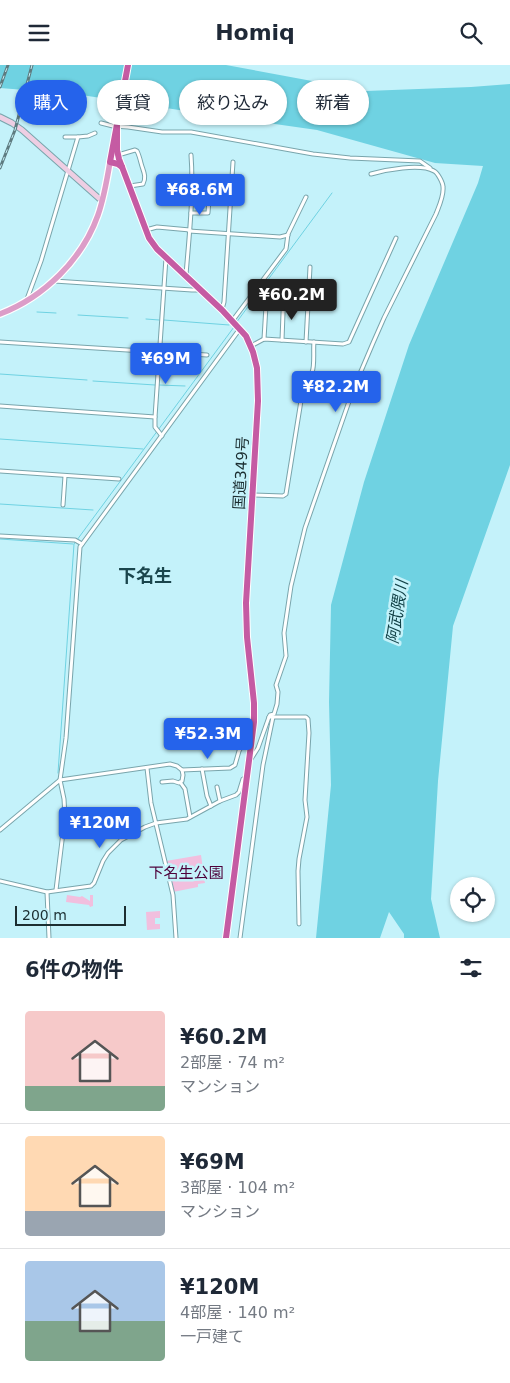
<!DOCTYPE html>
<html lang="ja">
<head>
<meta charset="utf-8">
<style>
	:root { --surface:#fff; --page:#f6f6f7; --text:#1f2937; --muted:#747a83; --line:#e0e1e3; --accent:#2563eb }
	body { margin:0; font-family:"DejaVu Sans","Noto Sans JP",sans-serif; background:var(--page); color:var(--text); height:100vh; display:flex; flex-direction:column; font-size:19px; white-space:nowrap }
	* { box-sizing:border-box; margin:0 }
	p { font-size:16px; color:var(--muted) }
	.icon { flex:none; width:28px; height:28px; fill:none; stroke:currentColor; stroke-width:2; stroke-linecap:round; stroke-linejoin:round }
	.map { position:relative; height:873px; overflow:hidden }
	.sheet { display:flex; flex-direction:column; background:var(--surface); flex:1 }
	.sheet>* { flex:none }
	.hud { position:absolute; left:15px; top:15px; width:480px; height:45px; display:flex; gap:10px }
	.fabs { position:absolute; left:450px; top:812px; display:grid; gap:10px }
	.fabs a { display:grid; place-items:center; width:45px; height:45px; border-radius:50%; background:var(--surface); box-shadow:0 1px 4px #0004; font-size:25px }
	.scale { position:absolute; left:15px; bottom:12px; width:111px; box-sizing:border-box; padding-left:5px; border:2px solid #1c2e31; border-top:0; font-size:14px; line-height:18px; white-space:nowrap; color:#1c2e31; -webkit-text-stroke:4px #c4f2fa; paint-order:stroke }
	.price { position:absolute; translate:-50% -42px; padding:0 11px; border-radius:5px; background:var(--accent); color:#fff; font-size:16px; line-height:32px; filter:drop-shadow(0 1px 2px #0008) }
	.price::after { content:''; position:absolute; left:50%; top:30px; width:15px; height:11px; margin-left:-8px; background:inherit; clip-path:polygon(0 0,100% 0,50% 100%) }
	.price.active { background:#222; color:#fff }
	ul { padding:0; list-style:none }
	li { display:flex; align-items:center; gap:15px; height:125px; padding:0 25px }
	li+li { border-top:1px solid var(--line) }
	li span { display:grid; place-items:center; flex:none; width:140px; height:100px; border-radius:5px; color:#555 }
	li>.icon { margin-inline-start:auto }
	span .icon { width:60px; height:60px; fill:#fffc; stroke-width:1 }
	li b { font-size:21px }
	h2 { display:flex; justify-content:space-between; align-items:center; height:60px; padding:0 25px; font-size:21px }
	.pill { padding:0 18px; border-radius:22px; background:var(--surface); box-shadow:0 1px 4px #0004; font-size:18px; line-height:45px }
	.pill.active { background:var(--accent); color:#fff }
	header { display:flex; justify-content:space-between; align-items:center; height:65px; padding:0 25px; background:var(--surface); font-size:22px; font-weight:600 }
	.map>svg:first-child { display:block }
	.green { fill:#f1bfde }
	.water { fill:#6fd2e2 }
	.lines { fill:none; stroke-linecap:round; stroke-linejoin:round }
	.stream { stroke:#6fd2e2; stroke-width:1 }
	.street-casing { stroke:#79a5ac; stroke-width:5 }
	.secondary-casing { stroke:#79a5ac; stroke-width:7 }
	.primary-casing { stroke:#fff; stroke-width:8 }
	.highway-casing { stroke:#fff; stroke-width:8 }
	.street { stroke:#fff; stroke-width:3 }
	.secondary { stroke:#eecee3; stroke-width:5 }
	.primary { stroke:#dc9dc8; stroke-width:5.5 }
	.highway { stroke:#c55ba3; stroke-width:6 }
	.rail-casing { stroke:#5e7b80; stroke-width:3 }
	.rail { stroke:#c4f2fa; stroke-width:1; stroke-dasharray:4; stroke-linecap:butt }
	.labels { text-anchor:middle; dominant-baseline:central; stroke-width:5; stroke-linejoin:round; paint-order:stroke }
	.street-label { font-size:15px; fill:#1c2e31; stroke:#c4f2fa }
	.park-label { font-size:15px; fill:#4d003a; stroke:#c4f2fa }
	.water-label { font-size:16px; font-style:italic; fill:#103f45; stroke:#c4f2fa }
	.quarter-label { font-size:18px; font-weight:bold; fill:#1a454c; stroke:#c4f2fa }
</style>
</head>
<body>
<header><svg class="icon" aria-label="menu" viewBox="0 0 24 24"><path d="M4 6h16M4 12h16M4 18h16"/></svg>Homiq<svg class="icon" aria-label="search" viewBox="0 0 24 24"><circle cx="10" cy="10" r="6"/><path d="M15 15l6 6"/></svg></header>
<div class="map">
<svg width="510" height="873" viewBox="0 0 510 873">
	<rect width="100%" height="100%" fill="#c4f2fa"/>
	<g class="green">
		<polygon points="201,790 205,818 198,819 198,822 173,827 166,796"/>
		<polygon points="67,830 80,832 82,831 90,836 90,830 93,830 93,841 90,842 89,840 66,837"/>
		<polygon points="160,846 160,853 155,853 155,859 160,859 160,864 147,865 146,847"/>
	</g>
	<polygon class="water" points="0,0 226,0 366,26 471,22 510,19 510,400 453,561 438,716 431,834 440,873 404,873 404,869 389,847 380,873 316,873 331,720 329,637 331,540 364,417 409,280 478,118 483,101 435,98 317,65 192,47 75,29 0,23"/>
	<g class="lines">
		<g class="stream">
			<polyline points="37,247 56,248"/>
			<polyline points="78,250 128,253"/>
			<polyline points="146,254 159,255"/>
			<polyline points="164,255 229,260"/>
			<polyline points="236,258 332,128"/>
			<polyline points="0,309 87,315"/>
			<polyline points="93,316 155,320"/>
			<polyline points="159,320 185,321"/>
			<polyline points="0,374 143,384"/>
			<polyline points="0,439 93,445"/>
			<polyline points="0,474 73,479"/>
			<polyline points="58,708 74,479 234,262"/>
		</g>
		<g class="street-casing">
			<g id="street">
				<polyline points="101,58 113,61 128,62 162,67 191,67 313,89 350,93 420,96 430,103"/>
				<polyline points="65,72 78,72"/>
				<path d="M118 90 135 85 137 86C139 90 140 94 141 98 143 106 147 111 143 119L130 121"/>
				<polyline points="191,148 208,148 209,134 231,135"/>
				<polyline points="146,165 157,162 190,165"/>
				<polyline points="189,166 280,172 288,170"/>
				<path d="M186 210C189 172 194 129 191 90"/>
				<polyline points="54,216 192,225 200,225"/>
				<polyline points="27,234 41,196 78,72 88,71 95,68"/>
				<polyline points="222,244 224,237 233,97"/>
				<polyline points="233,255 286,184 288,169 306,132"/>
				<polyline points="264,274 267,224 272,218 282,218 284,222 282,275"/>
				<polyline points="0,277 207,290"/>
				<polyline points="306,277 310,202"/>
				<polyline points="251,281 264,274 343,279 349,277 396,173"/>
				<polyline points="0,341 155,352"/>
				<polyline points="162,371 155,362 155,352 166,193"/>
				<polyline points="0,406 119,414"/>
				<path d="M253 430 283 431 286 429 304 317C307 314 311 310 312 307 315 301 313 284 314 277"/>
				<polyline points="63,440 65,411"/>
				<polyline points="0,471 75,475 82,479"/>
				<path d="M269 652 270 650 274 649 277 639 278 627 276 620 286 591 284 568 291 521 305 463 353 325 373 278 384 253 436 149C439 141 444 131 443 122 443 118 438 108 434 106 420 98 385 105 371 109"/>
				<polyline points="251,694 258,683 269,652 306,652 308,654 309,668 305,735 307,752 299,794 298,806 299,859"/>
				<polyline points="147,703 151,738 173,830 176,873"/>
				<polyline points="202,704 207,731 211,741"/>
				<polyline points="162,717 173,716 179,718 182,716 183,710 182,705"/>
				<polyline points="180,717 185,724 190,752"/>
				<polyline points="217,722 220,736"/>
				<polyline points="0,765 60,715 170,699 177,701 182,705 230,703 235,700 239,686 251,664"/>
				<polyline points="0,816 47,827 91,821 94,818 103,796 108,788 121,775 145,762 156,758 187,754 220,736 236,730 239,727 243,714 246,713"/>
				<polyline points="56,825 65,751 64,734 60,715 66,673 80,482 239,265"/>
				<polyline points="47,827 49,873"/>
				<polyline points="240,873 263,700 273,652"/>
			</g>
		</g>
		<g class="secondary-casing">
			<polyline id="secondary" points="0,52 12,58 22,65 102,136"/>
		</g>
		<g class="primary-casing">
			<path id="primary" d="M0 249C44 232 82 195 98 150 104 133 107 115 110 97"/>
		</g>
		<g class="highway-casing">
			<g id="highway">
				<polyline points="117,62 117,85 119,94 149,173 157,184 222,245 246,271 253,287 257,303 258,336 246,538 247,572 254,638 254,657 226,873"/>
				<polyline points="122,102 118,99 110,97 128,0"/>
			</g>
		</g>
		<use href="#street" class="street"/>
		<use href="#secondary" class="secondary"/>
		<use href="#primary" class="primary"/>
		<use href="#highway" class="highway"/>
		<g class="rail-casing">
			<g id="rail">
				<polyline points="0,22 8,0"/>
				<polyline points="0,103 15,65 32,0"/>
			</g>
		</g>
		<use href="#rail" class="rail"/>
	</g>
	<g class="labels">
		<g class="street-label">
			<text transform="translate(241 408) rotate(-87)">国道349号</text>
		</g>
		<g class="park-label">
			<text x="186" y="808">下名生公園</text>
		</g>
		<g class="water-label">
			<text transform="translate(397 547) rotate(-81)">阿武隈川</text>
		</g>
		<g class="quarter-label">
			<text x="145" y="510">下名生</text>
		</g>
	</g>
</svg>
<div class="fabs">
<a><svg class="icon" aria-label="locate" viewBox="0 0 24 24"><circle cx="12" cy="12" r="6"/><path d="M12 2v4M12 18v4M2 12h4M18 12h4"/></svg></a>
</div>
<div class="scale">200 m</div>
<b class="price" style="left:200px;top:151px">¥68.6M</b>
<b class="price active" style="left:292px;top:256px">¥60.2M</b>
<b class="price" style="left:166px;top:320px">¥69M</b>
<b class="price" style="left:336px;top:348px">¥82.2M</b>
<b class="price" style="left:208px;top:695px">¥52.3M</b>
<b class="price" style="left:100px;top:784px">¥120M</b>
<div class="hud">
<a class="pill active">購入</a>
<a class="pill">賃貸</a>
<a class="pill">絞り込み</a>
<a class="pill">新着</a>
</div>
</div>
<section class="sheet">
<h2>6件の物件<svg class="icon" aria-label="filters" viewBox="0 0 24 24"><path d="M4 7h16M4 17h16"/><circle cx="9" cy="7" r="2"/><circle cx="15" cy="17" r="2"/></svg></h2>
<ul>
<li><span style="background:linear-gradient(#f6c9c9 75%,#7fa58c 0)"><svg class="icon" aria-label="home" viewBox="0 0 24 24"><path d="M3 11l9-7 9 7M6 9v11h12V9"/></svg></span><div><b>¥60.2M</b><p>2部屋 · 74 m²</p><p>マンション</p></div></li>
<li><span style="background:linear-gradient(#ffd9b3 75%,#9aa5b1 0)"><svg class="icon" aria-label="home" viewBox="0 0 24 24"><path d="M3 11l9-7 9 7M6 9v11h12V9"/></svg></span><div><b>¥69M</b><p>3部屋 · 104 m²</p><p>マンション</p></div></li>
<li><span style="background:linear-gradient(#a9c7e8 60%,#7fa58c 0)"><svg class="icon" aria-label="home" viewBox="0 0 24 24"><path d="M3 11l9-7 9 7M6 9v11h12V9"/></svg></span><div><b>¥120M</b><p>4部屋 · 140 m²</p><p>一戸建て</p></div></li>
</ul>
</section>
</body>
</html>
